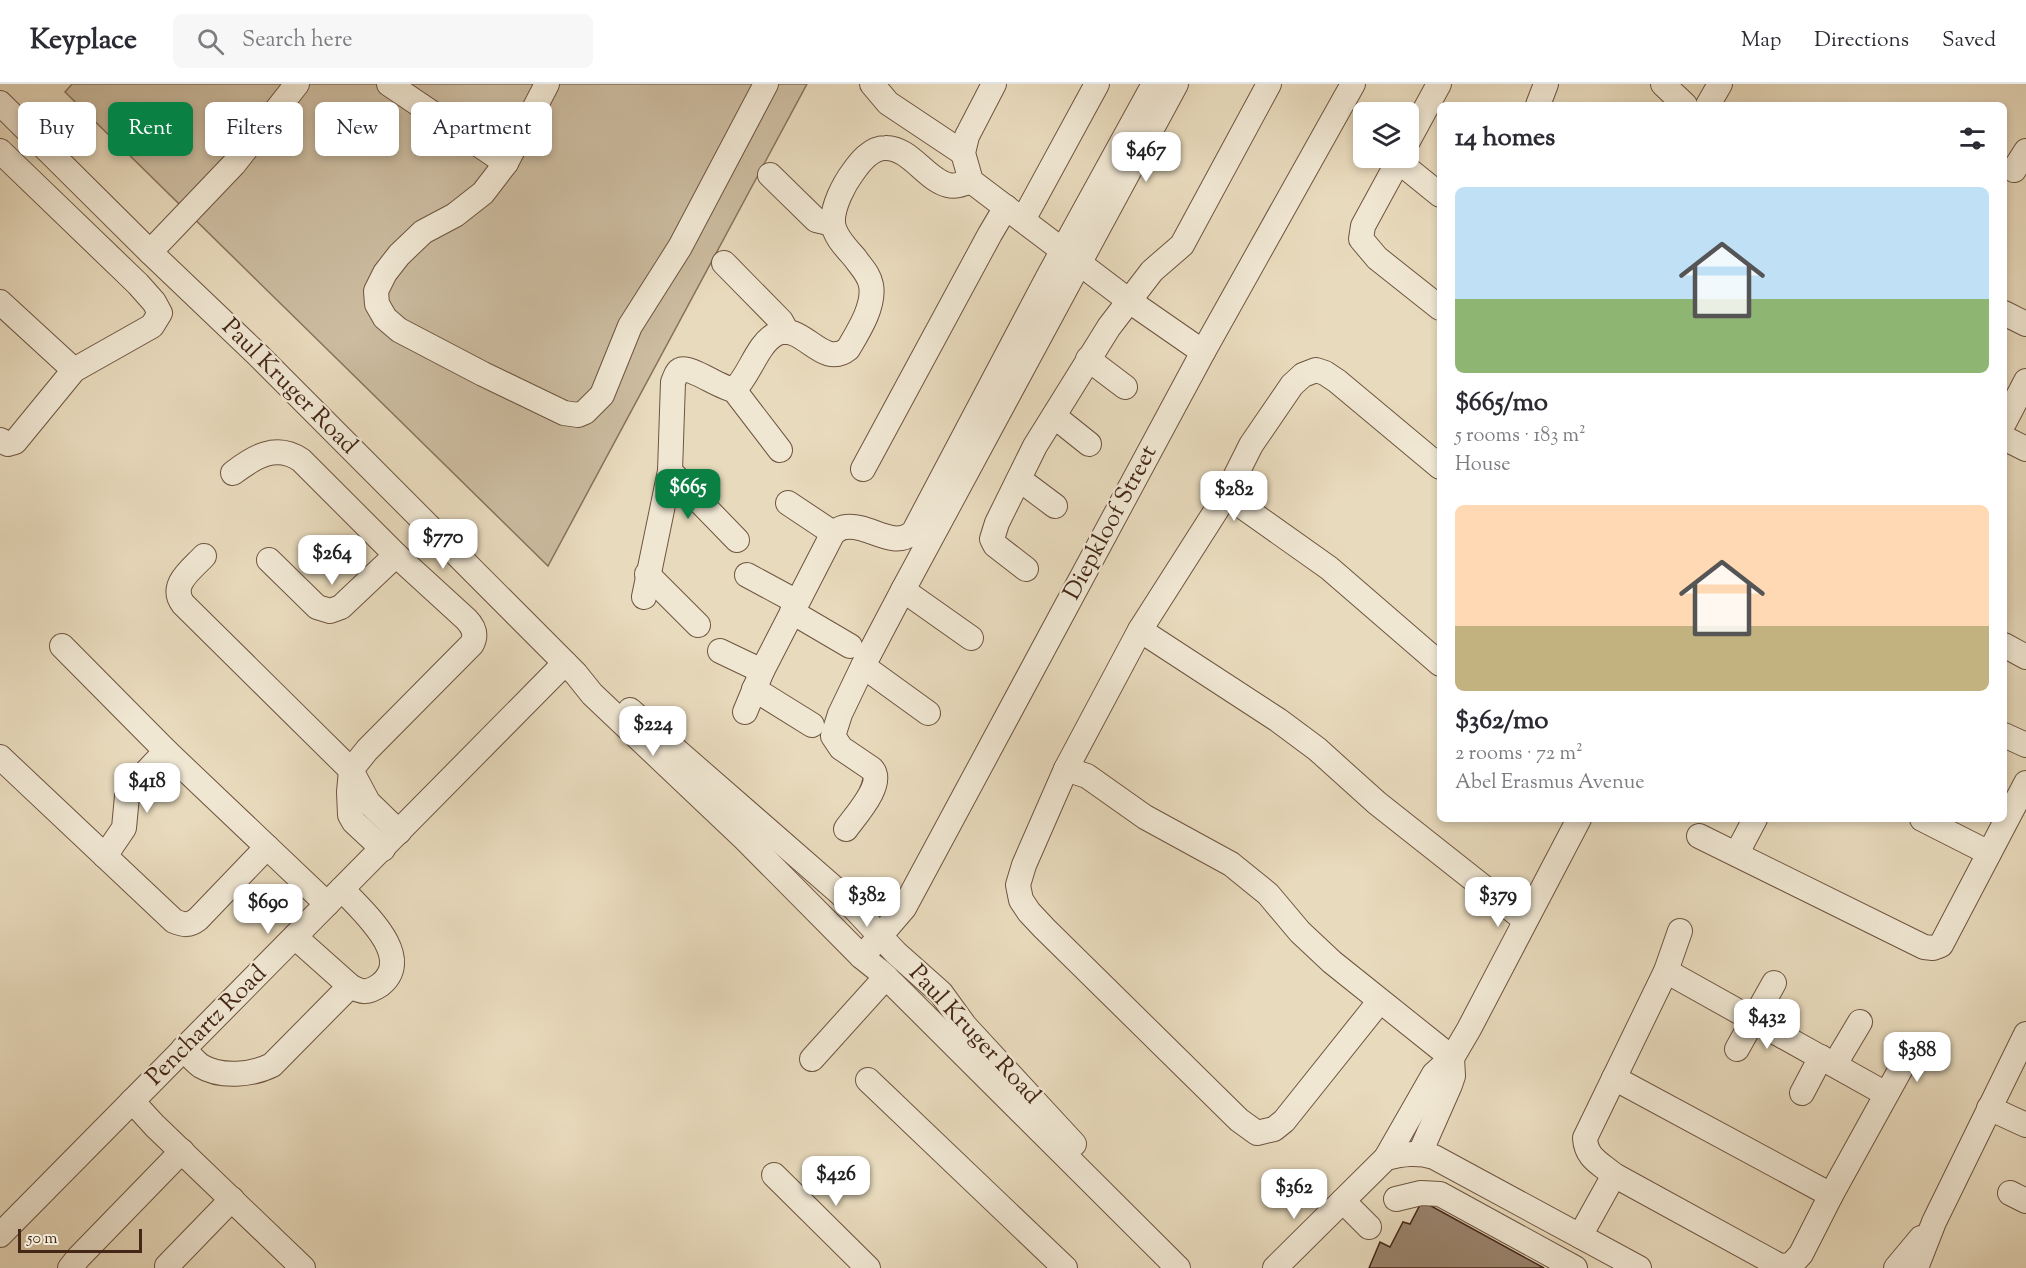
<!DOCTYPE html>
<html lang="en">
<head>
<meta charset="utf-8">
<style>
	:root { --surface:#fff; --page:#f7f7f7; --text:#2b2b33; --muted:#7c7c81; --line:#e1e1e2; --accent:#0b8043 }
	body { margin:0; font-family:"Sorts Mill Goudy",serif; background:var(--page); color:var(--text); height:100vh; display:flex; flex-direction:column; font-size:22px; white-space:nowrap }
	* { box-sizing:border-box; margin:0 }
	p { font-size:20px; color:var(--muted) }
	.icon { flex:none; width:33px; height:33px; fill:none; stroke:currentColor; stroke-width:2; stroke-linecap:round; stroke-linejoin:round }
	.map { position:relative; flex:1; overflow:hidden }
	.drawer { position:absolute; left:1437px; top:18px; width:570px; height:720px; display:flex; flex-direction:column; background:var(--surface); border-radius:9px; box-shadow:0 3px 9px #0003 }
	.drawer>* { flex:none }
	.hud { position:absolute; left:18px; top:18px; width:570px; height:54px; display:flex; gap:12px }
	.buttons { position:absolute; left:1353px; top:18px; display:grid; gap:12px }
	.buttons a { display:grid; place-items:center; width:66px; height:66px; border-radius:9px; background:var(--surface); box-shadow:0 3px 9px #0003; font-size:30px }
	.scale { position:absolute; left:18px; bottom:15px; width:124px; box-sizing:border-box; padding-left:6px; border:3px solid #452717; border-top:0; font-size:16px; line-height:21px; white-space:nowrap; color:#452717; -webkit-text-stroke:4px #f0e7d3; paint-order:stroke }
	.price { position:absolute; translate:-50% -51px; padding:0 14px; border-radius:12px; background:#fff; color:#222; font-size:20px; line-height:39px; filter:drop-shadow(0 2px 3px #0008) }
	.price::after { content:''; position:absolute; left:50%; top:36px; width:18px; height:14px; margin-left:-9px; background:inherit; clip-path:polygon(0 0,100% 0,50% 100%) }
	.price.on { background:var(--accent); color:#fff }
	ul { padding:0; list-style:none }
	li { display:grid; align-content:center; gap:12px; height:318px; padding:0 18px }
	li span { display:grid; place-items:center; height:186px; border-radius:9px; color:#555 }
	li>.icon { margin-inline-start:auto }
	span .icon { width:108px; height:108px; fill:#fffc; stroke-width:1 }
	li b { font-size:26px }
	h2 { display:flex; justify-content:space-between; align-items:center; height:72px; padding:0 18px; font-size:26px }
	.chip { padding:0 21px; border-radius:9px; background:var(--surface); box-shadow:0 3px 9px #0003; font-size:21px; line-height:54px }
	.chip.on { background:var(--accent); color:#fff }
	header { display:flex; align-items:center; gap:36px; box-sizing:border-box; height:84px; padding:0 30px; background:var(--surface); border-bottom:2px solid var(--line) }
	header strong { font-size:28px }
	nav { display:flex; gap:33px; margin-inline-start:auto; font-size:21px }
	.search { width:420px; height:54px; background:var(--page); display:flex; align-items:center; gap:15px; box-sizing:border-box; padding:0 21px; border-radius:9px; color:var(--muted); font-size:22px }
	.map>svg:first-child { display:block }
	.green { fill:#ccbca0; stroke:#88725c; stroke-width:1.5 }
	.building { fill:#9a846d; stroke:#452717; stroke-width:1.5 }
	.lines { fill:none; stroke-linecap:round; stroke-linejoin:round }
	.minor-casing { stroke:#6e5440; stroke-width:26 }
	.minor { stroke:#f0e7d3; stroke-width:24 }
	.labels { text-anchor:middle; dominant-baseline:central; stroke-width:4.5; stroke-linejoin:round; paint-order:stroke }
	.street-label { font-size:24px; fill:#452717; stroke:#f0e7d3 }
</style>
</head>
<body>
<header>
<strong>Keyplace</strong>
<div class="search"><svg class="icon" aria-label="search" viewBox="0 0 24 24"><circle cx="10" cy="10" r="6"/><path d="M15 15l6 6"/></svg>Search here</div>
<nav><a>Map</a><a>Directions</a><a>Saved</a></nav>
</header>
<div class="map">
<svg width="2026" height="1184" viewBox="0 0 2026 1184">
	<rect width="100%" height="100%" fill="#e8dabc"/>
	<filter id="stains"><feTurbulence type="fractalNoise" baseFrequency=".00333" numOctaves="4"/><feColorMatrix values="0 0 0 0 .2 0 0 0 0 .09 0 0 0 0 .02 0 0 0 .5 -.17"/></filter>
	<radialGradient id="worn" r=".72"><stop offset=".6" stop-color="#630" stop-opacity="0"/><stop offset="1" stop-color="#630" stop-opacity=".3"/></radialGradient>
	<polygon class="green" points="72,0 807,0 548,482 65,8"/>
	<polygon class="building" points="1422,1117 1544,1184 1369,1184 1380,1158 1390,1163 1403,1138 1410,1140"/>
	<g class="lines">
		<g class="minor-casing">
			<g id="minor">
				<polyline points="389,0 506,79"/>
				<polyline points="547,0 506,79 483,109 455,131 423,148 399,171 385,189 376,207 377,220 385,234 399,246 483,290 564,329 578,331 585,328 602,311 630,242 680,163 766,0"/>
				<polyline points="872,0 888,19 963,69"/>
				<polyline points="994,0 967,52 963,69 971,97 1128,216 1203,268"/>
				<polyline points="1663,0 1685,21"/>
				<polyline points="0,19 150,168 257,270 576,590 592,610 745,755 862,873 882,889 1178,1184"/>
				<polyline points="1538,21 1546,0"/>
				<polyline points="1708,21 1720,0"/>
				<polyline points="1408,57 1439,0"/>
				<polyline points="0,67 138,200 154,218 160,229 152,242 74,286 15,358 8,360 0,356"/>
				<polyline points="1400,74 1363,142 1361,155 1377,174 1440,224"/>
				<polyline points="1398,77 1440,111"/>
				<polyline points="2014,86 2026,67"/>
				<polyline points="770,91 816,136 833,140"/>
				<polyline points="1023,136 1097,0"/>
				<polyline points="150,168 234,80 297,0"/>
				<polyline points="724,179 781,237 787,248"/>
				<polyline points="0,218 74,286"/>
				<polyline points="2004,229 2026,240"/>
				<polyline points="1088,275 1125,303"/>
				<polyline points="734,306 780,366"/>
				<polyline points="1054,332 1089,360"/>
				<polyline points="2004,339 2026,297"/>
				<polyline points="2004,354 2026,365"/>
				<polyline points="863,385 990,150 1006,123"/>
				<polyline points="670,387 737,456"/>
				<path d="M233 389C254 373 276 359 301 376L396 471 466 535C473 542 477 550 472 560L367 666 351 686 349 708 350 731 354 738 383 765"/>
				<polyline points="1019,395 1055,422"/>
				<polyline points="1226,411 1329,484 1440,580"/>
				<polyline points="788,419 833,449"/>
				<path d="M204 472C191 486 169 501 183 520L351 686 368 718 399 748"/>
				<polyline points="269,476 317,523 330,527 341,523 396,471"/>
				<polyline points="1026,485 995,461 992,455 997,439 1035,362 1109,243 1152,187 1182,161 1269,0"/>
				<polyline points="647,490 698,541"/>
				<polyline points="747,491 797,518"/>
				<polyline points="903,506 863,582 928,629"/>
				<path d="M644 513 670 387 673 298C675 294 676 288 680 286 689 281 720 304 734 306 750 291 757 260 776 250 802 237 822 286 848 265 858 248 875 222 871 201 869 190 861 183 855 174 847 165 834 152 833 139 832 123 844 100 853 88 860 78 871 64 885 64 910 63 926 96 948 101 956 103 963 100 971 97"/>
				<polyline points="792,528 850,562"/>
				<polyline points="1140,546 1278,636 1317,665 1377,719 1525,836"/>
				<polyline points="971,554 903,506 1176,0"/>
				<polyline points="2004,561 2026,573"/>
				<polyline points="62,562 166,667 327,820"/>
				<polyline points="720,567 762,587"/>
				<polyline points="754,605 812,641"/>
				<polyline points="630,626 841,810 896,869 941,909 965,942 1074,1060"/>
				<path d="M745 628 762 587 833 449C837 446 842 443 846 443 870 440 891 465 913 449L1048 193 1154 0"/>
				<polyline points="2004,651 2026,661"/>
				<path d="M0 673 174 837C184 841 189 842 198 835L267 763"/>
				<polyline points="1066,685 1087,692 1145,733 1231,780 1268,810 1300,848 1332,878 1452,974 1453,992 1450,1001 1420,1069"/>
				<polyline points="1922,735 1989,769"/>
				<path d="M846 745C855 732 885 700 872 685L841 664 833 652 840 630 863 582"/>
				<polyline points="1699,752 1924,863 1933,864 1941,861 2026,699"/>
				<polyline points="1737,769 1755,735"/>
				<polyline points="105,772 124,744 127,712 132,703 166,667"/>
				<path d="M1680 847 1666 887 1585 1054C1586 1074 1600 1079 1614 1091L1780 1182 1791 1181 1801 1170 1831 1111 1910 968"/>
				<path d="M295 853 350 902C362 909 368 909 380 901 416 873 362 827 342 805"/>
				<polyline points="862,873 904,824 1203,268 1353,0"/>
				<polyline points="1666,887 1886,1010"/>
				<polyline points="1379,918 1284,1037 1274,1045 1257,1049 1239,1036 1044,844 1029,828 1021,816 1018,801 1024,781 1066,685 1140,546 1226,411 1251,361 1292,301 1303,291 1316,286 1325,289 1337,297 1440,383"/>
				<path d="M183 965C189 970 195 978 201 982 221 994 252 991 272 981L350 902"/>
				<polyline points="1737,965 1774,899"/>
				<polyline points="812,975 886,893"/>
				<polyline points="1835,980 1860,938"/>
				<polyline points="1614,994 1831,1111"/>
				<polyline points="868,996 1065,1184"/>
				<polyline points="1802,1009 1821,973"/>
				<polyline points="132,1017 155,1042 303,1184"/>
				<polyline points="1989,1024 2026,1041"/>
				<polyline points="1386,1074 1434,990 1452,974 1469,945 1579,735"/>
				<polyline points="774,1091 868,1184"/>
				<polyline points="2010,1109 2026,1117"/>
				<polyline points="1396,1115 1421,1109 1440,1110 1575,1184"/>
				<polyline points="1343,1117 1369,1143"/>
				<polyline points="0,1151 565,579"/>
				<polyline points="1580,1152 1614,1091"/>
				<polyline points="167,1182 232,1115"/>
				<polyline points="70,1184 78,1174 182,1067"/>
				<path d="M1275 1184 1386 1074C1403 1070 1417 1068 1434 1073L1639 1184"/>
				<polyline points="1896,1184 1921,1154"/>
				<polyline points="1916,1184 1934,1138 2026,950"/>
			</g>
		</g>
		<use href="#minor" class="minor"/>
	</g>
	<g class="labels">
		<g class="street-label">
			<text transform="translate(289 303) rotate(45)">Paul Kruger Road</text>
			<text transform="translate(1111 439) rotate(-62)">Diepkloof Street</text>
			<text transform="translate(207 942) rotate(-45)">Penchartz Road</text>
			<text transform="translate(974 951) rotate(47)">Paul Kruger Road</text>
		</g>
	</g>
	<rect width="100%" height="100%" filter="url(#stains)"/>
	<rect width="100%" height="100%" fill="url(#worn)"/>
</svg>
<div class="buttons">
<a><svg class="icon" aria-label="layers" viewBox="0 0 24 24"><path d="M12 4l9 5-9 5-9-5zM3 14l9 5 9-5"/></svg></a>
</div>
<div class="scale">50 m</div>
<b class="price" style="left:1146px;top:99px">$467</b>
<b class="price on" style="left:688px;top:436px">$665</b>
<b class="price" style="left:1234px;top:438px">$282</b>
<b class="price" style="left:443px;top:486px">$770</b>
<b class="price" style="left:332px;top:502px">$264</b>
<b class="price" style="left:653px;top:673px">$224</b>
<b class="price" style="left:147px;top:730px">$418</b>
<b class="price" style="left:867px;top:844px">$382</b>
<b class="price" style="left:1498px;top:844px">$379</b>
<b class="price" style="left:268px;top:851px">$690</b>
<b class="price" style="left:1767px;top:966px">$432</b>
<b class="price" style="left:1917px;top:999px">$388</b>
<b class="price" style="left:836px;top:1123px">$426</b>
<b class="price" style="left:1294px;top:1136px">$362</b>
<div class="hud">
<a class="chip">Buy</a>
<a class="chip on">Rent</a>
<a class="chip">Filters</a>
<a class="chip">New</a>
<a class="chip">Apartment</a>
</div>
<section class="drawer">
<h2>14 homes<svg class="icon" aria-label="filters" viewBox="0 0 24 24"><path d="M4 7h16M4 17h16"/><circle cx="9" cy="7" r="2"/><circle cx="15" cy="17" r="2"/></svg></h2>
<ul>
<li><span style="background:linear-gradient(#bfe0f5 60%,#8fb573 0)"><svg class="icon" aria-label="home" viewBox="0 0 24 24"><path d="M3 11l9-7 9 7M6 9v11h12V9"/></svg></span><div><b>$665/mo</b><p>5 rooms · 183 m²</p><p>House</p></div></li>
<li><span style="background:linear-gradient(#ffd9b3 65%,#c2b280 0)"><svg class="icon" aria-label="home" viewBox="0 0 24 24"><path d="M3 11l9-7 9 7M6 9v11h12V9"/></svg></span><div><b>$362/mo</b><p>2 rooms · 72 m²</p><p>Abel Erasmus Avenue</p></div></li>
</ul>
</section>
</div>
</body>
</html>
